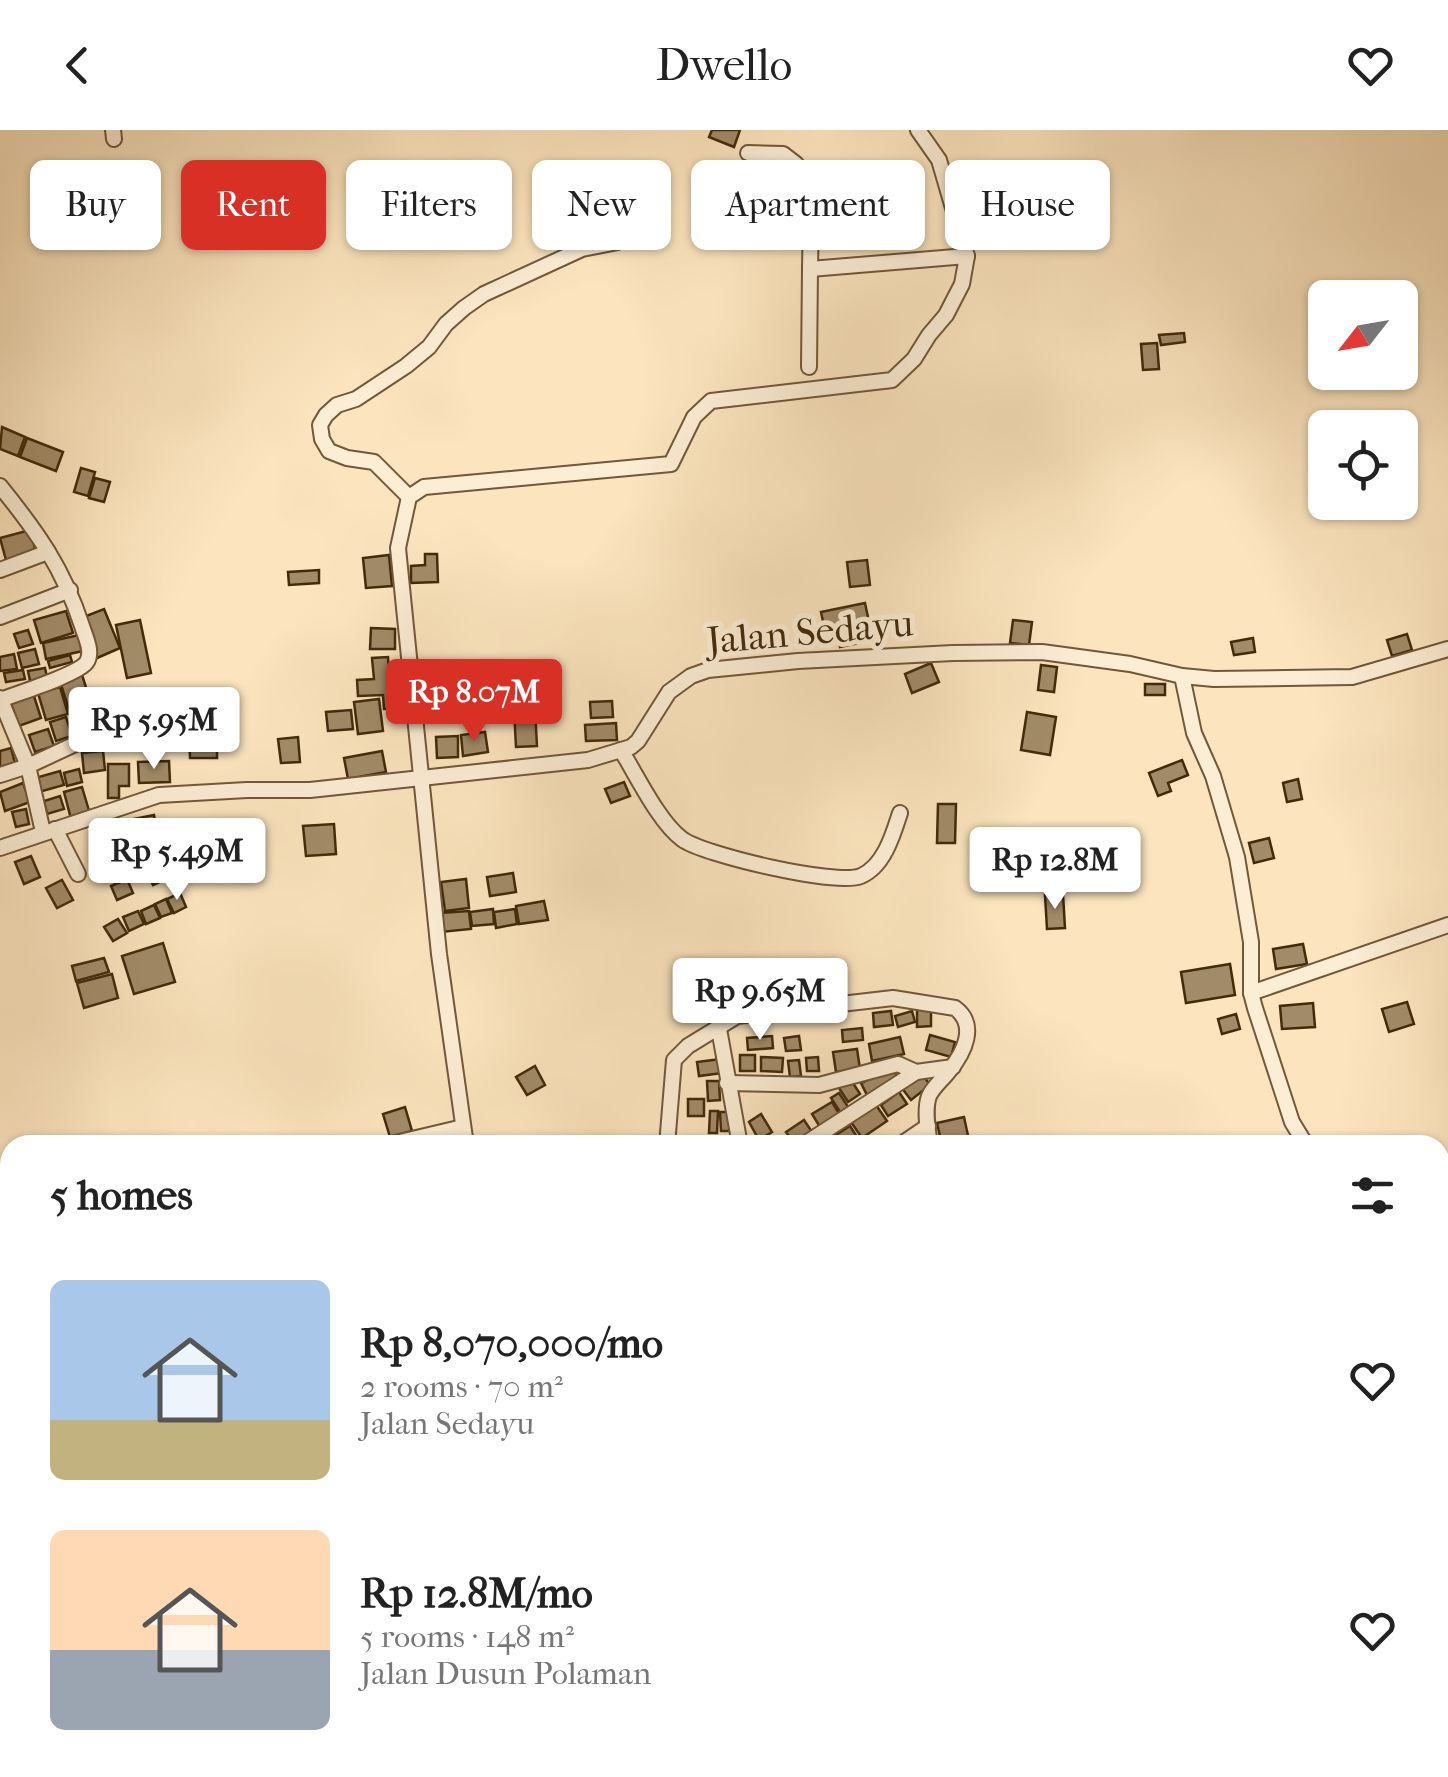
<!DOCTYPE html>
<html lang="en">
<head>
<meta charset="utf-8">
<style>
	:root { --surface:#fff; --page:#f2f2f2; --text:#222; --muted:#767676; --accent:#d93025 }
	body { margin:0; font-family:"IM FELL French Canon",serif; background:var(--page); color:var(--text); height:100vh; display:flex; flex-direction:column; font-size:38px; white-space:nowrap }
	* { box-sizing:border-box; margin:0 }
	p { font-size:32px; color:var(--muted) }
	.icon { flex:none; width:55px; height:55px; fill:none; stroke:currentColor; stroke-width:2; stroke-linecap:round; stroke-linejoin:round }
	.map { position:relative; flex:1; overflow:hidden }
	.side { position:absolute; left:0px; top:1005px; width:1450px; height:642px; display:flex; flex-direction:column; background:var(--surface); border-radius:30px 30px 0 0; box-shadow:0 2px 8px #0004 }
	.side>* { flex:none }
	.hud { position:absolute; left:30px; top:30px; width:1390px; height:90px; display:flex; gap:20px }
	.needle { width:65px; rotate:239deg }
	.controls { position:absolute; left:1308px; top:150px; display:grid; gap:20px }
	.controls a { display:grid; place-items:center; width:110px; height:110px; border-radius:15px; background:var(--surface); box-shadow:0 2px 8px #0004; font-size:50px }
	.price { position:absolute; translate:-50% -85px; padding:0 22px; border-radius:10px; background:#fff; color:#222; font-size:32px; line-height:65px; filter:drop-shadow(0 2px 5px #0008) }
	.price::after { content:''; position:absolute; left:50%; top:60px; width:30px; height:22px; margin-left:-15px; background:inherit; clip-path:polygon(0 0,100% 0,50% 100%) }
	.price.active { background:var(--accent); color:#fff }
	ul { padding:0; list-style:none }
	li { display:flex; align-items:center; gap:30px; height:250px; padding:0 50px }
	li span { display:grid; place-items:center; flex:none; width:280px; height:200px; border-radius:15px; color:#555 }
	li>.icon { margin-inline-start:auto }
	span .icon { width:120px; height:120px; fill:#fffc; stroke-width:1 }
	li b { font-size:42px }
	h2 { display:flex; justify-content:space-between; align-items:center; height:120px; padding:0 50px; font-size:42px }
	.chip { padding:0 35px; border-radius:15px; background:var(--surface); box-shadow:0 2px 8px #0004; font-size:35px; line-height:90px }
	.chip.active { background:var(--accent); color:#fff }
	header { display:flex; justify-content:space-between; align-items:center; height:130px; padding:0 50px; background:var(--surface); font-size:45px; font-weight:600 }
	.map>svg:first-child { display:block }
	.building { fill:#a28b68; stroke:#422a0b; stroke-width:2.5 }
	.lines { fill:none; stroke-linecap:round; stroke-linejoin:round }
	.minor-casing { stroke:#705838; stroke-width:18 }
	.primary-casing { stroke:#422a0b; stroke-width:26 }
	.minor { stroke:#fcedd5; stroke-width:14 }
	.primary { stroke:#fbe4be; stroke-width:22 }
	.labels { text-anchor:middle; dominant-baseline:central; stroke-width:10; stroke-linejoin:round; paint-order:stroke }
	.street-label { font-size:38px; fill:#422a0b; stroke:#fcedd5 }
</style>
</head>
<body>
<header><svg class="icon" aria-label="back" viewBox="0 0 24 24"><path d="M15 5l-7 7 7 7"/></svg>Dwello<svg class="icon" aria-label="heart" viewBox="0 0 24 24"><path d="M12 20l-8-8c-3-5 5-10 8-4 3-6 11-1 8 4z"/></svg></header>
<div class="map">
<svg width="1448" height="1647" viewBox="0 0 1448 1647">
	<rect width="100%" height="100%" fill="#fbe4be"/>
	<filter id="stains"><feTurbulence type="fractalNoise" baseFrequency=".002" numOctaves="4"/><feColorMatrix values="0 0 0 0 .2 0 0 0 0 .09 0 0 0 0 .02 0 0 0 .5 -.17"/></filter>
	<radialGradient id="worn" r=".72"><stop offset=".6" stop-color="#630" stop-opacity="0"/><stop offset="1" stop-color="#630" stop-opacity=".3"/></radialGradient>
	<g class="building">
		<polygon points="712,0 740,0 734,17 709,7"/>
		<polygon points="863,56 869,91 847,95 841,60"/>
		<polygon points="1184,203 1185,212 1161,215 1159,205"/>
		<polygon points="1157,213 1159,239 1143,240 1141,214"/>
		<polygon points="2,297 25,307 18,326 0,319"/>
		<polygon points="27,308 63,322 56,341 20,327"/>
		<polygon points="81,338 95,342 88,366 74,362"/>
		<polygon points="95,348 110,352 104,372 89,368"/>
		<polygon points="30,400 36,422 6,430 0,408"/>
		<polygon points="425,424 437,424 438,452 411,453 411,436 425,435"/>
		<polygon points="389,425 392,456 366,458 363,428"/>
		<polygon points="867,430 870,455 850,457 847,432"/>
		<polygon points="319,440 319,453 289,455 288,442"/>
		<polygon points="865,473 869,492 825,501 821,482"/>
		<polygon points="104,479 120,518 97,528 81,488"/>
		<polygon points="66,481 73,503 41,513 34,490"/>
		<polygon points="140,490 151,543 127,548 116,495"/>
		<polygon points="1013,490 1032,492 1029,515 1010,513"/>
		<polygon points="371,498 395,499 395,519 370,519"/>
		<polygon points="855,498 859,513 840,517 837,502"/>
		<polygon points="28,500 33,514 19,518 14,504"/>
		<polygon points="1407,504 1412,520 1392,526 1387,510"/>
		<polygon points="79,505 83,521 46,529 43,513"/>
		<polygon points="1253,508 1255,522 1234,525 1231,512"/>
		<polygon points="35,519 39,534 22,538 18,523"/>
		<polygon points="14,524 17,539 0,541 0,527"/>
		<polygon points="70,525 72,532 50,538 48,531"/>
		<polygon points="388,527 390,559 404,558 406,578 384,579 383,565 358,566 357,550 374,549 372,528"/>
		<polygon points="931,533 939,552 912,563 905,544"/>
		<polygon points="1041,535 1057,537 1054,562 1038,560"/>
		<polygon points="45,538 47,547 30,551 28,541"/>
		<polygon points="23,540 25,549 6,552 4,543"/>
		<polygon points="82,545 92,576 70,583 60,551"/>
		<rect x="1145" y="554" width="20" height="11"/>
		<polygon points="60,557 68,584 46,590 38,563"/>
		<polygon points="33,563 41,588 19,596 10,571"/>
		<polygon points="379,569 383,601 358,604 354,572"/>
		<polygon points="612,571 613,587 591,588 590,572"/>
		<polygon points="514,579 535,579 537,616 516,617"/>
		<polygon points="351,580 353,599 328,601 326,582"/>
		<polygon points="87,581 92,600 75,605 70,586"/>
		<polygon points="1027,582 1056,587 1050,625 1021,620"/>
		<polygon points="66,587 72,606 56,611 50,592"/>
		<polygon points="189,593 217,593 217,628 190,628"/>
		<polygon points="616,593 617,610 586,611 585,595"/>
		<polygon points="48,599 54,616 35,622 29,605"/>
		<polygon points="485,602 488,622 463,626 461,605"/>
		<polygon points="458,606 458,627 437,628 436,607"/>
		<polygon points="298,607 300,632 281,633 278,609"/>
		<polygon points="11,618 16,637 0,642 0,621"/>
		<polygon points="103,621 105,640 84,643 82,623"/>
		<polygon points="382,621 386,642 348,649 344,628"/>
		<polygon points="1182,630 1188,645 1168,653 1171,661 1158,666 1149,643"/>
		<polygon points="169,631 170,652 139,653 138,632"/>
		<polygon points="108,634 129,634 129,656 119,656 119,668 108,668"/>
		<polygon points="79,639 82,652 67,656 64,643"/>
		<polygon points="60,641 64,655 39,662 35,648"/>
		<polygon points="1298,649 1302,669 1287,672 1283,653"/>
		<polygon points="624,652 630,666 611,673 605,659"/>
		<polygon points="23,653 30,672 5,681 0,662"/>
		<polygon points="82,657 90,684 71,689 64,662"/>
		<polygon points="60,666 64,679 47,684 44,671"/>
		<polygon points="938,674 956,674 955,713 937,713"/>
		<polygon points="26,679 29,694 16,697 12,682"/>
		<polygon points="154,685 158,709 138,712 134,689"/>
		<polygon points="334,694 336,724 306,726 303,696"/>
		<polygon points="1269,708 1274,728 1254,733 1249,713"/>
		<polygon points="31,726 40,747 24,754 15,732"/>
		<polygon points="167,733 173,746 153,755 147,742"/>
		<polygon points="513,743 516,762 490,766 487,747"/>
		<polygon points="127,749 133,763 117,770 111,756"/>
		<polygon points="466,749 469,778 445,781 441,752"/>
		<polygon points="62,750 73,770 57,778 46,758"/>
		<polygon points="180,763 186,777 174,783 167,769"/>
		<polygon points="1063,764 1065,798 1047,799 1045,765"/>
		<polygon points="166,769 172,783 161,787 155,774"/>
		<polygon points="544,771 548,790 519,794 516,776"/>
		<polygon points="154,775 160,788 146,794 141,781"/>
		<polygon points="493,779 494,794 472,796 470,782"/>
		<polygon points="515,779 517,794 496,798 494,782"/>
		<polygon points="138,781 144,794 129,801 123,787"/>
		<polygon points="469,781 471,799 441,802 439,783"/>
		<polygon points="118,789 127,803 113,811 104,797"/>
		<polygon points="163,813 175,852 134,864 122,826"/>
		<polygon points="1303,814 1307,834 1276,839 1273,819"/>
		<polygon points="104,828 109,842 76,851 72,836"/>
		<polygon points="1230,834 1235,865 1186,873 1181,842"/>
		<polygon points="112,844 118,868 84,878 77,853"/>
		<polygon points="1407,872 1414,894 1389,902 1382,879"/>
		<polygon points="1313,873 1315,897 1282,899 1280,876"/>
		<polygon points="917,875 931,875 931,896 917,897"/>
		<polygon points="891,881 893,895 874,897 873,883"/>
		<polygon points="912,881 915,892 898,897 895,886"/>
		<polygon points="1236,884 1240,899 1222,904 1218,889"/>
		<polygon points="862,898 863,910 843,912 842,900"/>
		<polygon points="930,905 955,912 951,927 926,920"/>
		<polygon points="772,906 773,918 748,920 747,908"/>
		<polygon points="799,906 801,920 786,921 784,908"/>
		<polygon points="900,907 904,924 872,931 869,914"/>
		<polygon points="857,919 860,939 836,942 833,922"/>
		<rect x="740" y="925" width="15" height="16"/>
		<polygon points="761,927 783,928 782,942 761,941"/>
		<polygon points="818,927 819,941 807,941 806,928"/>
		<polygon points="721,929 723,943 699,946 697,932"/>
		<polygon points="799,930 801,946 790,947 788,931"/>
		<polygon points="535,936 545,955 527,965 516,947"/>
		<polygon points="893,938 899,950 867,965 861,953"/>
		<polygon points="921,942 930,955 911,970 901,957"/>
		<polygon points="851,950 860,964 848,972 839,958"/>
		<polygon points="707,951 719,951 720,970 708,971"/>
		<polygon points="899,962 907,974 888,986 881,975"/>
		<polygon points="839,963 850,980 842,985 831,968"/>
		<rect x="688" y="969" width="16" height="17"/>
		<polygon points="832,972 840,985 820,997 812,984"/>
		<polygon points="876,975 887,991 862,1008 851,992"/>
		<polygon points="405,977 412,1001 390,1007 383,984"/>
		<polygon points="710,981 718,981 717,1003 709,1003"/>
		<polygon points="720,982 729,982 730,1001 721,1001"/>
		<polygon points="761,984 772,1002 759,1010 749,992"/>
		<polygon points="964,987 970,1015 942,1015 937,993"/>
		<polygon points="804,990 812,1002 795,1014 786,1002"/>
		<polygon points="850,996 857,1007 845,1015 820,1015"/>
		<polygon points="4,1351 10,1372 10,1386 0,1389 0,1352"/>
		<polygon points="10,1426 10,1458 4,1460 0,1448 0,1429"/>
		<polygon points="1442,1489 1448,1501 1448,1552 1440,1556"/>
		<polygon points="605,1638 632,1638 636,1642 629,1647 612,1647"/>
		<polygon points="749,1638 778,1638 767,1647 757,1647"/>
		<polygon points="830,1638 861,1638 863,1641 852,1647 836,1647"/>
		<polygon points="909,1638 921,1638 927,1647 894,1647"/>
		<polygon points="1094,1638 1101,1638 1105,1647 1083,1647 1081,1643"/>
		<polygon points="1119,1638 1135,1638 1139,1645 1114,1647 1111,1641"/>
		<polygon points="1150,1638 1204,1638 1182,1647 1154,1647"/>
		<polygon points="1274,1638 1296,1638 1301,1647 1279,1647"/>
	</g>
	<g class="lines">
		<g class="minor-casing">
			<g id="minor">
				<polyline points="113,0 114,9"/>
				<polyline points="748,23 783,24 796,34 811,81 810,139 967,126"/>
				<polyline points="809,237 810,139"/>
				<path d="M0 356C38 403 63 438 82 496 85 506 94 523 86 533 76 545 18 563 1 570"/>
				<polyline points="409,367 374,332 347,328 329,321 322,309 320,295 326,285 337,275 356,269 406,236 429,217 446,194 464,178 484,164 582,119 618,112"/>
				<polyline points="0,440 48,422"/>
				<polyline points="0,487 70,460"/>
				<polyline points="1182,546 1214,549 1352,547 1448,519"/>
				<polyline points="0,568 28,636 43,702"/>
				<path d="M621 620C637 646 659 692 682 709 703 725 837 756 861 746 884 736 893 705 900 683"/>
				<polyline points="0,645 28,636 88,608"/>
				<polyline points="55,699 78,744"/>
				<polyline points="0,718 159,665 247,660 310,660 588,630 631,617 638,611 669,562 691,546 708,540 798,531 953,523 1042,522 1130,534 1182,546 1194,603 1213,646 1237,727 1251,812 1251,863 1255,878 1292,992 1306,1015"/>
				<polyline points="1251,863 1448,795"/>
				<polyline points="719,899 740,1015"/>
				<polyline points="727,953 819,955 898,934 916,942 953,937"/>
				<polyline points="387,1015 463,997"/>
				<polyline points="466,1015 439,824 398,418 409,367 424,357 671,334 694,287 711,271 892,250 914,229 929,205 946,185 962,154 967,126 939,30 918,0"/>
				<path d="M667 1015 674 930 688 916 737 886 893 868 955 878C978 895 964 923 949 941 943 949 933 957 929 966 924 980 928 1001 930 1015"/>
				<polyline points="803,1015 916,942"/>
				<polyline points="900,1015 928,996"/>
				<polyline points="1440,1049 1448,1046"/>
				<polyline points="0,1157 10,1200"/>
				<polyline points="1440,1161 1448,1158"/>
				<polyline points="0,1401 10,1398"/>
				<polyline points="1440,1403 1444,1414 1440,1416"/>
				<polyline points="0,1457 10,1486"/>
				<polyline points="0,1508 10,1504"/>
				<polyline points="129,1638 134,1647"/>
				<polyline points="795,1638 795,1647"/>
				<polyline points="866,1638 871,1647"/>
				<polyline points="1140,1638 1144,1647"/>
				<polyline points="1323,1638 1330,1647"/>
				<polyline points="686,1647 696,1642 694,1638"/>
			</g>
		</g>
		<g class="primary-casing">
			<g id="primary">
				<polyline points="1440,1619 1448,1615"/>
				<polyline points="1388,1647 1406,1638"/>
			</g>
		</g>
		<use href="#minor" class="minor"/>
		<use href="#primary" class="primary"/>
	</g>
	<g class="labels">
		<g class="street-label">
			<text transform="translate(810 502) rotate(-5)">Jalan Sedayu</text>
		</g>
	</g>
	<rect width="100%" height="100%" filter="url(#stains)"/>
	<rect width="100%" height="100%" fill="url(#worn)"/>
</svg>
<div class="controls">
<a><svg class="needle" viewBox="-14 -14 28 28"><path d="M0-13l5 13h-10z" fill="#e53935"/><path d="M0 13l5-13h-10z" fill="#767676"/></svg></a>
<a><svg class="icon" aria-label="locate" viewBox="0 0 24 24"><circle cx="12" cy="12" r="6"/><path d="M12 2v4M12 18v4M2 12h4M18 12h4"/></svg></a>
</div>
<b class="price active" style="left:474px;top:614px">Rp 8.07M</b>
<b class="price" style="left:154px;top:642px">Rp 5.95M</b>
<b class="price" style="left:177px;top:773px">Rp 5.49M</b>
<b class="price" style="left:1055px;top:782px">Rp 12.8M</b>
<b class="price" style="left:760px;top:913px">Rp 9.65M</b>
<div class="hud">
<a class="chip">Buy</a>
<a class="chip active">Rent</a>
<a class="chip">Filters</a>
<a class="chip">New</a>
<a class="chip">Apartment</a>
<a class="chip">House</a>
</div>
<section class="side">
<h2>5 homes<svg class="icon" aria-label="filters" viewBox="0 0 24 24"><path d="M4 7h16M4 17h16"/><circle cx="9" cy="7" r="2"/><circle cx="15" cy="17" r="2"/></svg></h2>
<ul>
<li><span style="background:linear-gradient(#a9c7e8 70%,#c2b280 0)"><svg class="icon" aria-label="home" viewBox="0 0 24 24"><path d="M3 11l9-7 9 7M6 9v11h12V9"/></svg></span><div><b>Rp 8,070,000/mo</b><p>2 rooms · 70 m²</p><p>Jalan Sedayu</p></div><svg class="icon" aria-label="heart" viewBox="0 0 24 24"><path d="M12 20l-8-8c-3-5 5-10 8-4 3-6 11-1 8 4z"/></svg></li>
<li><span style="background:linear-gradient(#ffd9b3 60%,#9aa5b1 0)"><svg class="icon" aria-label="home" viewBox="0 0 24 24"><path d="M3 11l9-7 9 7M6 9v11h12V9"/></svg></span><div><b>Rp 12.8M/mo</b><p>5 rooms · 148 m²</p><p>Jalan Dusun Polaman</p></div><svg class="icon" aria-label="heart" viewBox="0 0 24 24"><path d="M12 20l-8-8c-3-5 5-10 8-4 3-6 11-1 8 4z"/></svg></li>
</ul>
</section>
</div>
</body>
</html>
